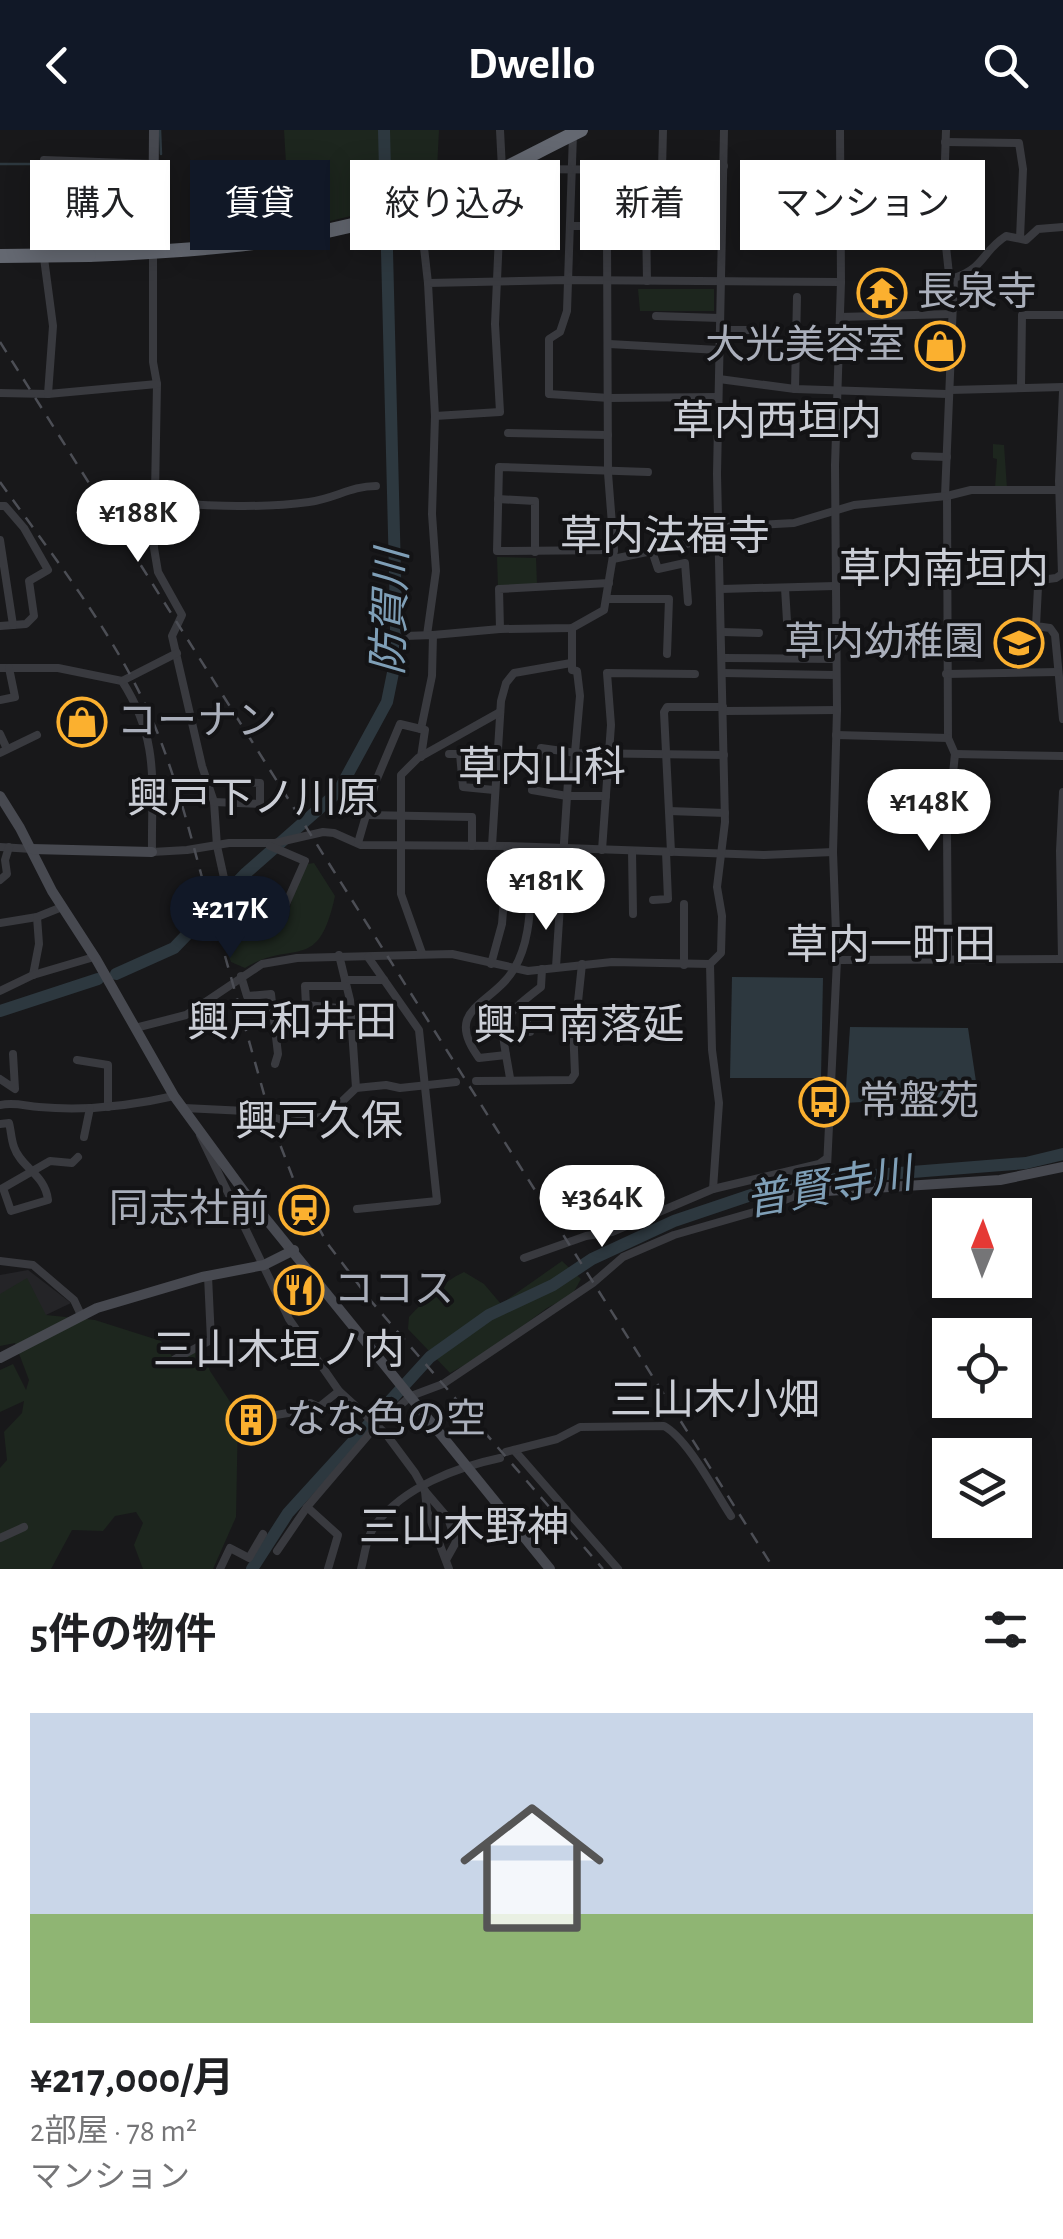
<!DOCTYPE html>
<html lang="ja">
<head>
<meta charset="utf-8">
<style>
	:root { --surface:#fff; --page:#f6f6f6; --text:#202124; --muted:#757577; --accent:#111827 }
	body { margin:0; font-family:"Alegreya Sans","Noto Sans JP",sans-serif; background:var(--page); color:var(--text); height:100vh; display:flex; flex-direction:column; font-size:38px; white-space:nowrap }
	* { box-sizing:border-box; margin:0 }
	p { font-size:32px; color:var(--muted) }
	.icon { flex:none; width:55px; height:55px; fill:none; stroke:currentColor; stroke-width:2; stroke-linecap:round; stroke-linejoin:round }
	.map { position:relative; height:1439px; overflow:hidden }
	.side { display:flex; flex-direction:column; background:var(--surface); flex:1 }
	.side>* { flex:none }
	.hud { position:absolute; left:30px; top:30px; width:1005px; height:90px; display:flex; gap:20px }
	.needle { width:65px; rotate:1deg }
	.controls { position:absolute; left:932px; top:1068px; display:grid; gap:20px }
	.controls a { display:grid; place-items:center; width:100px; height:100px; border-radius:0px; background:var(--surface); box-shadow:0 5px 25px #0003; font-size:50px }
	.price { position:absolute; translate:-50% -85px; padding:0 22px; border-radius:35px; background:#fff; color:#222; font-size:32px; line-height:65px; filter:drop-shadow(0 2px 5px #0008) }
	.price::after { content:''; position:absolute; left:50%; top:60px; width:30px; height:22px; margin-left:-15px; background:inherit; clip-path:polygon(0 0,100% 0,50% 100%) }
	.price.active { background:var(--accent); color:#fff }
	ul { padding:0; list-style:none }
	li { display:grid; align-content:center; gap:20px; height:530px; padding:0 30px }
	li span { display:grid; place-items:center; height:310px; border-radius:0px; color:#555 }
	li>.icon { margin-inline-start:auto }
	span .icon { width:180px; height:180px; fill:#fffc; stroke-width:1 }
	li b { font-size:42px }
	h2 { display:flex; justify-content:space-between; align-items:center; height:120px; padding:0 30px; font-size:42px }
	.pill { padding:0 35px; border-radius:0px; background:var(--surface); box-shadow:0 5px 25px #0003; font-size:35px; line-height:90px }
	.pill.active { background:var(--accent); color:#fff }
	header { display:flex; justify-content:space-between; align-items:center; height:130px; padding:0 30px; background:var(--accent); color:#fff; font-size:45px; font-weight:700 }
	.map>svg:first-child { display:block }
	.built { fill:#242427 }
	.green { fill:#1d261e }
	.water { fill:#2d383f }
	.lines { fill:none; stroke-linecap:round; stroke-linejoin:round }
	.stream { stroke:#2d383f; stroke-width:2.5 }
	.river { stroke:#2d383f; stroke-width:12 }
	.street { stroke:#393a3f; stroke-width:8 }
	.secondary { stroke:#474950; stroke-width:10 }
	.highway { stroke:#646871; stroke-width:14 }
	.rail { stroke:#4c4e55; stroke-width:2.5; stroke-dasharray:12 10; stroke-linecap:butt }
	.highway-bridge { stroke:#646871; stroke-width:14 }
	.labels { text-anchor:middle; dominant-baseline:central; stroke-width:8; stroke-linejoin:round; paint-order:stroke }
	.poi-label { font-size:40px; fill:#aaafbb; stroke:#131315; text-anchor:start }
	.neighbourhood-label { font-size:42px; fill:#cbced6; stroke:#131315 }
	.water-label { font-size:42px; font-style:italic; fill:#7f9fb7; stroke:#131315 }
</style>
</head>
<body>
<header><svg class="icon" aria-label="back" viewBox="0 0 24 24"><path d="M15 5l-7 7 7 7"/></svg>Dwello<svg class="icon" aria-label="search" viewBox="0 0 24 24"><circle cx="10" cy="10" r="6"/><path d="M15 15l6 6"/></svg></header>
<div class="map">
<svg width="1063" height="1439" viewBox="0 0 1063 1439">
	<rect width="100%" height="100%" fill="#18181a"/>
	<polygon class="built" points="28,1140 71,1173 0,1207 0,1145"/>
	<g class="green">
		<polygon points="284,0 381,0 383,78 290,101"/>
		<polygon points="387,0 439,0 436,59 389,76"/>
		<polygon points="638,159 714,159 714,181 640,181"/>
		<polygon points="993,314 1004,315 1007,358 995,358 997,329 993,328"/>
		<polygon points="497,427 536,428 537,455 498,457"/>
		<path d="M314 733 335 766C318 845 294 808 245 838L231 832 223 810 228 802 289 788C289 770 299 749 308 734Z"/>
		<path d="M562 1131 581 1149 572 1165 547 1178 485 1224 450 1243 408 1199 409 1187C426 1169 441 1153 464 1142L484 1154 501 1174Z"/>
		<polygon points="27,1148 46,1185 95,1190 161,1211 174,1229 197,1222 204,1224 210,1241 238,1284 236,1387 213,1439 143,1439 134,1415 143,1393 136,1382 115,1386 103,1401 72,1400 51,1439 0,1439 0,1338 7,1330 4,1302 22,1283 24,1271 0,1282 0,1240 13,1234 26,1260 29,1250 15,1213 0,1216 0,1164"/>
	</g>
	<g class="water">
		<polygon points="732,847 823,848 821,948 730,948"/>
		<polygon points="850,897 968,898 978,965 845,973"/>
	</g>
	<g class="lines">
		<g class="stream">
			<polyline points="160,0 161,24"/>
			<polyline points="0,34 39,34"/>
			<polyline points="147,38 148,84"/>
		</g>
		<g class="river">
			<polyline points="116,844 174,818 246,743 338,662 387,572 396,528 396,484 384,0"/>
			<polyline points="0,881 98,849"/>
			<polyline points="252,1439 288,1383 430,1227 489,1185 553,1155 592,1129 674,1091 763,1061 849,1047 1026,1033 1063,1024"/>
		</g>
		<g class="street">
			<polyline points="573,4 567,181 560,202 549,209 549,264 609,268 718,267"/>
			<polyline points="945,12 1019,13 1023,39 1020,108"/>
			<polyline points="513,39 662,40 724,36"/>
			<polyline points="630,39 631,89 646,89 647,151"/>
			<polyline points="662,40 663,0"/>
			<polyline points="420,82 428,153"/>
			<polyline points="153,122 153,232 157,254 154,418 158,442 182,485 172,506 202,636 214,672 217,716 235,798"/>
			<path d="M954 148C986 137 981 122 1006 106L1026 110 1038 99 1063 97"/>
			<polyline points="656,186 720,188"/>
			<polyline points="840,187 951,184"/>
			<polyline points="720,200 750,200"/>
			<polyline points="609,214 719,220"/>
			<polyline points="719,249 795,259 947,264"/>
			<polyline points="1021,256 1022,185 1063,185"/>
			<polyline points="795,259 797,167"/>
			<polyline points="950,260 1063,257"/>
			<polyline points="1063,262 1059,351 1062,444 1056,448 1041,450 1038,457 1036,496 1050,498 1055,505 1063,589"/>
			<polyline points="0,263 48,264 157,254"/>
			<polyline points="48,264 53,196 40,98 47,77 44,30 154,34"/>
			<polyline points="435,286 500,282 495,194 502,39 500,0"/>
			<polyline points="508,303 608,305"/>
			<polyline points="915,326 947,327"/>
			<polyline points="945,366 954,148 949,144 943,89 946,0"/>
			<polyline points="947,366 948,608 955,624 947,702 948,827"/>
			<polyline points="498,369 535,371 535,422"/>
			<path d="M154 373C206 375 258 379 309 372 334 369 351 356 376 356"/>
			<polyline points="0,376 5,376 24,398 48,440 29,451 34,486 26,494 0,496"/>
			<polyline points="720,397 794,393 854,375 947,366 971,360 1059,360"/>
			<polyline points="0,410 13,495"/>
			<polyline points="614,420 497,421 499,337 648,342"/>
			<polyline points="652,421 658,439 685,433 688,472"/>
			<polyline points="613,429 720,407"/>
			<polyline points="785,458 787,491"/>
			<polyline points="721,459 835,456"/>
			<polyline points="607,469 669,469 667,524"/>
			<polyline points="500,499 499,459 609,453"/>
			<polyline points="723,502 759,503"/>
			<polyline points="427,505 436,441 432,384 435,286 428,153 567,150 841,152"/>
			<polyline points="433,505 500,499 572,498 604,480 614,420 608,343 607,105 597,96 571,96"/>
			<polyline points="405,506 433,505 432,546 421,599"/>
			<polyline points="723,528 835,529"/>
			<path d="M0 538H58L122 551C161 612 151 655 152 722L187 720 229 713H275L323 702 334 703 361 715 508 716 764 725 833 722"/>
			<polyline points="723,543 835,545"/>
			<polyline points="946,544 1057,542"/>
			<polyline points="122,551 177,523"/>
			<polyline points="0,570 15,567 9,538"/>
			<polyline points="723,581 837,580"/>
			<polyline points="0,604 7,619"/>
			<polyline points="836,605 948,608"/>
			<polyline points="0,623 37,605"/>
			<polyline points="449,624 460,624 463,657 494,660"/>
			<polyline points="955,624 1063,626"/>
			<polyline points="207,651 260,653 260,674 214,672"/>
			<polyline points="606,666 567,666 532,660 541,618 576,623 724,625"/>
			<polyline points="669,681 725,683"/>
			<polyline points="366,685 472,687 472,716"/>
			<polyline points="358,713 376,651 400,594 425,600 421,627"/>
			<polyline points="492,716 501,571 506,553 514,543 571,533"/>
			<polyline points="0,717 32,719"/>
			<polyline points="602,720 611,595 607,543 695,544"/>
			<polyline points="632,721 633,784"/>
			<polyline points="671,722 664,582 667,577 723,577"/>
			<polyline points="0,750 7,744 5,730 9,717"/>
			<polyline points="653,770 668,769 666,722"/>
			<polyline points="684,774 684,835"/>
			<polyline points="231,781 286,774 305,731 270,716"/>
			<polyline points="0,793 37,787 62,777"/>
			<polyline points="422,823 401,764 401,645 418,628 500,582"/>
			<polyline points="339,825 350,870 356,958"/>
			<polyline points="1062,829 1060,721 1063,662"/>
			<polyline points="837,830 1063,829"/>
			<polyline points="491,834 502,794 508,716"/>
			<polyline points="710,834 712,920 719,973 713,1059"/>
			<polyline points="556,837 568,651 573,645 580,566 577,541 572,540 572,498"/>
			<polyline points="33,845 39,814 37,787"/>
			<polyline points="241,846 247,866 271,864 278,924 275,934"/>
			<polyline points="345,850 384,850"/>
			<polyline points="346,856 305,856 306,875 350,879"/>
			<polyline points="0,861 33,845 94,827"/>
			<polyline points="521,873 530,902"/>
			<polyline points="135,898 186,885 262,834 297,828 452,824 528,841 612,832 710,834 721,823 722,786 717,757 725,692 717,344 724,0"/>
			<path d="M506 925 479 928C442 878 492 876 514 839 528 816 530 786 531 760"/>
			<polyline points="77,930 108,935 108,977"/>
			<path d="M510 948C501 893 494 893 541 857L542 839"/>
			<polyline points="0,949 15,959 13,924"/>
			<polyline points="476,951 571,950 575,944 573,896 577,881 582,834"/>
			<path d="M0 975C15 972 25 976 39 977 84 981 131 976 174 966"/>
			<polyline points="184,978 246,981 291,992 327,986 356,958 386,955 400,958 456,952"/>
			<path d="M0 994 9 993C11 1000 11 1009 14 1017 21 1038 45 1044 48 1070L11 1081 3 1058 50 1031 72 1033 78 1027"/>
			<polyline points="200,1005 289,1189 339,1261 386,1304 415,1343 425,1361 427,1381 449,1439"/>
			<polyline points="84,1007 90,978"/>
			<polyline points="826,1058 837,830 833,722 837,580 835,335 841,152 840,0"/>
			<polyline points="357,1079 437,1071 419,900 368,827"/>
			<polyline points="524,1128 586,1106 612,1102 713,1059 819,1034 826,1029"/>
			<polyline points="0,1131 33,1135 74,1170 81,1185"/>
			<polyline points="175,1229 211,1210 208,1146"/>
			<polyline points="264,1287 288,1283 310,1273 319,1277 339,1261"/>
			<polyline points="514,1320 618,1439"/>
			<path d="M506 1322 557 1309 580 1297 664 1296C688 1309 715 1362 731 1386"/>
			<polyline points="425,1361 448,1388 456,1412 446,1430"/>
			<polyline points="0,1408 24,1397"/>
			<polyline points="277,1421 307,1377"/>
			<polyline points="220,1439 230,1418 249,1428 263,1404"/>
			<polyline points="328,1439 338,1405 307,1377 376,1296 411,1266 443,1254 593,1153 623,1127 674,1105 754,1082 795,1066 826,1061"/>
			<path d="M361 1439C365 1424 366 1407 376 1394 404 1357 457 1337 500 1328"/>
		</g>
		<g class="secondary">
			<polyline points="153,122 154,0"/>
			<polyline points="0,666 20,698 52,761 96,829 174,966 245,1063 550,1439"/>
			<polyline points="32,719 152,722"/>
			<polyline points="826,1058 826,1061 1000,1050 1063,1037"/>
			<polyline points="0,1228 97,1178 202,1147 264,1135 294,1120"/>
		</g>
		<path class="highway" d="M89 125C219 120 342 111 464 58 504 40 542 19 581 0"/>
		<g class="rail">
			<polyline points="0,212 774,1439"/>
			<path d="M0 352C57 432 121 511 158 604 184 670 199 741 219 809"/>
			<polyline points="225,826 273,996 296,1056 327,1113 371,1171 603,1439"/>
		</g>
		<polyline class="highway-bridge" points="0,126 89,125"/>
	</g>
	<defs>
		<g id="temple-ring" transform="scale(2.5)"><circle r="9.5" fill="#131315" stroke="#fbb02f" stroke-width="1.5"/><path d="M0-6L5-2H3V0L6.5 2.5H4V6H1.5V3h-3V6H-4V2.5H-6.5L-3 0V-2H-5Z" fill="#fbb02f"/></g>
		<g id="shop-ring" transform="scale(2.5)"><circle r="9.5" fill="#131315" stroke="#fbb02f" stroke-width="1.5"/><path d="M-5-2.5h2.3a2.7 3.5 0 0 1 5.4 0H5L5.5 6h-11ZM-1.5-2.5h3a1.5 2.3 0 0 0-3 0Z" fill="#fbb02f"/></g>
		<g id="school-ring" transform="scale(2.5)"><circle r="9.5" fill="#131315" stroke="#fbb02f" stroke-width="1.5"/><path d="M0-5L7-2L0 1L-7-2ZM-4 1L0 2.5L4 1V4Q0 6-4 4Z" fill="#fbb02f"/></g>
		<g id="bus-ring" transform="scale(2.5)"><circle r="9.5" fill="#131315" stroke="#fbb02f" stroke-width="1.5"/><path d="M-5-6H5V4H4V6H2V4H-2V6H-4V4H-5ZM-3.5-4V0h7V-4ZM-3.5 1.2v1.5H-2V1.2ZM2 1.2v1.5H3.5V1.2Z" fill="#fbb02f"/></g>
		<g id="station-ring" transform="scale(2.5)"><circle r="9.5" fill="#131315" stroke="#fbb02f" stroke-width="1.5"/><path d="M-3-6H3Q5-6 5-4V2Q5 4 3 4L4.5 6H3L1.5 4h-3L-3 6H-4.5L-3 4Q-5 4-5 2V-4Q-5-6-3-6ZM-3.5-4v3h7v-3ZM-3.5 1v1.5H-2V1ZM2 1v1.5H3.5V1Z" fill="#fbb02f"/></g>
		<g id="restaurant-ring" transform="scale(2.5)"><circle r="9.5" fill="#131315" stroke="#fbb02f" stroke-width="1.5"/><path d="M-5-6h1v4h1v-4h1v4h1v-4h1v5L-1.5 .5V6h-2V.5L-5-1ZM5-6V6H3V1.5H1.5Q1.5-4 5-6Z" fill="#fbb02f"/></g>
		<g id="building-ring" transform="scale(2.5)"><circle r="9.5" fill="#131315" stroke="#fbb02f" stroke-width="1.5"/><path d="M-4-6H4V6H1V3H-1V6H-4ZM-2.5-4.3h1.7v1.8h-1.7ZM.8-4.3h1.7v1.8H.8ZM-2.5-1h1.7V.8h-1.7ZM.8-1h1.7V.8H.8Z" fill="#fbb02f"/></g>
	</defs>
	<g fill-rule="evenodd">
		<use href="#temple-ring" x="882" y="163"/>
		<use href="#shop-ring" x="940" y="216"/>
		<use href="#school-ring" x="1019" y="513"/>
		<use href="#shop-ring" x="82" y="592"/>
		<use href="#bus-ring" x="824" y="972"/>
		<use href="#station-ring" x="304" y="1080"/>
		<use href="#restaurant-ring" x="299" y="1160"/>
		<use href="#building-ring" x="251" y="1290"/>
	</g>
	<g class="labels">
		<g class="poi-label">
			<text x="917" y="163">長泉寺</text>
			<text x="905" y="216" text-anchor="end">大光美容室</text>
			<text x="984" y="513" text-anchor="end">草内幼稚園</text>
			<text x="117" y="592">コーナン</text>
			<text x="859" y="972">常盤苑</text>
			<text x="269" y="1080" text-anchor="end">同志社前</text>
			<text x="334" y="1160">ココス</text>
			<text x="286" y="1290">なな色の空</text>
		</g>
		<g class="neighbourhood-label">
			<text x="777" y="292">草内西垣内</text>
			<text x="665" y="407">草内法福寺</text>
			<text x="944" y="440">草内南垣内</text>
			<text x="542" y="638">草内山科</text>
			<text x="253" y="669">興戸下ノ川原</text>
			<text x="891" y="816">草内一町田</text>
			<text x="292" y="893">興戸和井田</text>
			<text x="579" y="896">興戸南落延</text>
			<text x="319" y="992">興戸久保</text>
			<text x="279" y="1221">三山木垣ノ内</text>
			<text x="715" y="1271">三山木小畑</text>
			<text x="464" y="1398">三山木野神</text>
		</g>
		<g class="water-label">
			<text transform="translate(391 482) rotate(-88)">防賀川</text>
			<text transform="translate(829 1058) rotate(-10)">普賢寺川</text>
		</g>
	</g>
</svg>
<div class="controls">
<a><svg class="needle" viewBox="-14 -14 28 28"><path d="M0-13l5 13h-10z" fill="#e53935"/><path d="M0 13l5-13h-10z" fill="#757577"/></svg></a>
<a><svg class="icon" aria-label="locate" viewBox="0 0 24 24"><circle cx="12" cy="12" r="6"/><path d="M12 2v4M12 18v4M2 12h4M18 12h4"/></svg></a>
<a><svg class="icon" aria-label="layers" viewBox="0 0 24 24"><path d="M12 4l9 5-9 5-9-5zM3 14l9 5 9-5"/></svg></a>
</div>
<b class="price" style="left:138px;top:435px">¥188K</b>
<b class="price" style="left:929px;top:724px">¥148K</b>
<b class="price" style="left:546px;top:803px">¥181K</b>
<b class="price active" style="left:230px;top:831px">¥217K</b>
<b class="price" style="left:602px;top:1120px">¥364K</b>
<div class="hud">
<a class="pill">購入</a>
<a class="pill active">賃貸</a>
<a class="pill">絞り込み</a>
<a class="pill">新着</a>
<a class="pill">マンション</a>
</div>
</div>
<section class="side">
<h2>5件の物件<svg class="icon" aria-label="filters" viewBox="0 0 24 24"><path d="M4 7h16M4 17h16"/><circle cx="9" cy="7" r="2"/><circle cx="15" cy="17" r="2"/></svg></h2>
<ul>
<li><span style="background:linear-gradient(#c9d6e8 65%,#8fb573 0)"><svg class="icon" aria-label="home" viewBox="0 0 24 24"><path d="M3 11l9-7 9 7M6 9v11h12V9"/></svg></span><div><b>¥217,000/月</b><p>2部屋 · 78 m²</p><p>マンション</p></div></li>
</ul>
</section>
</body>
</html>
